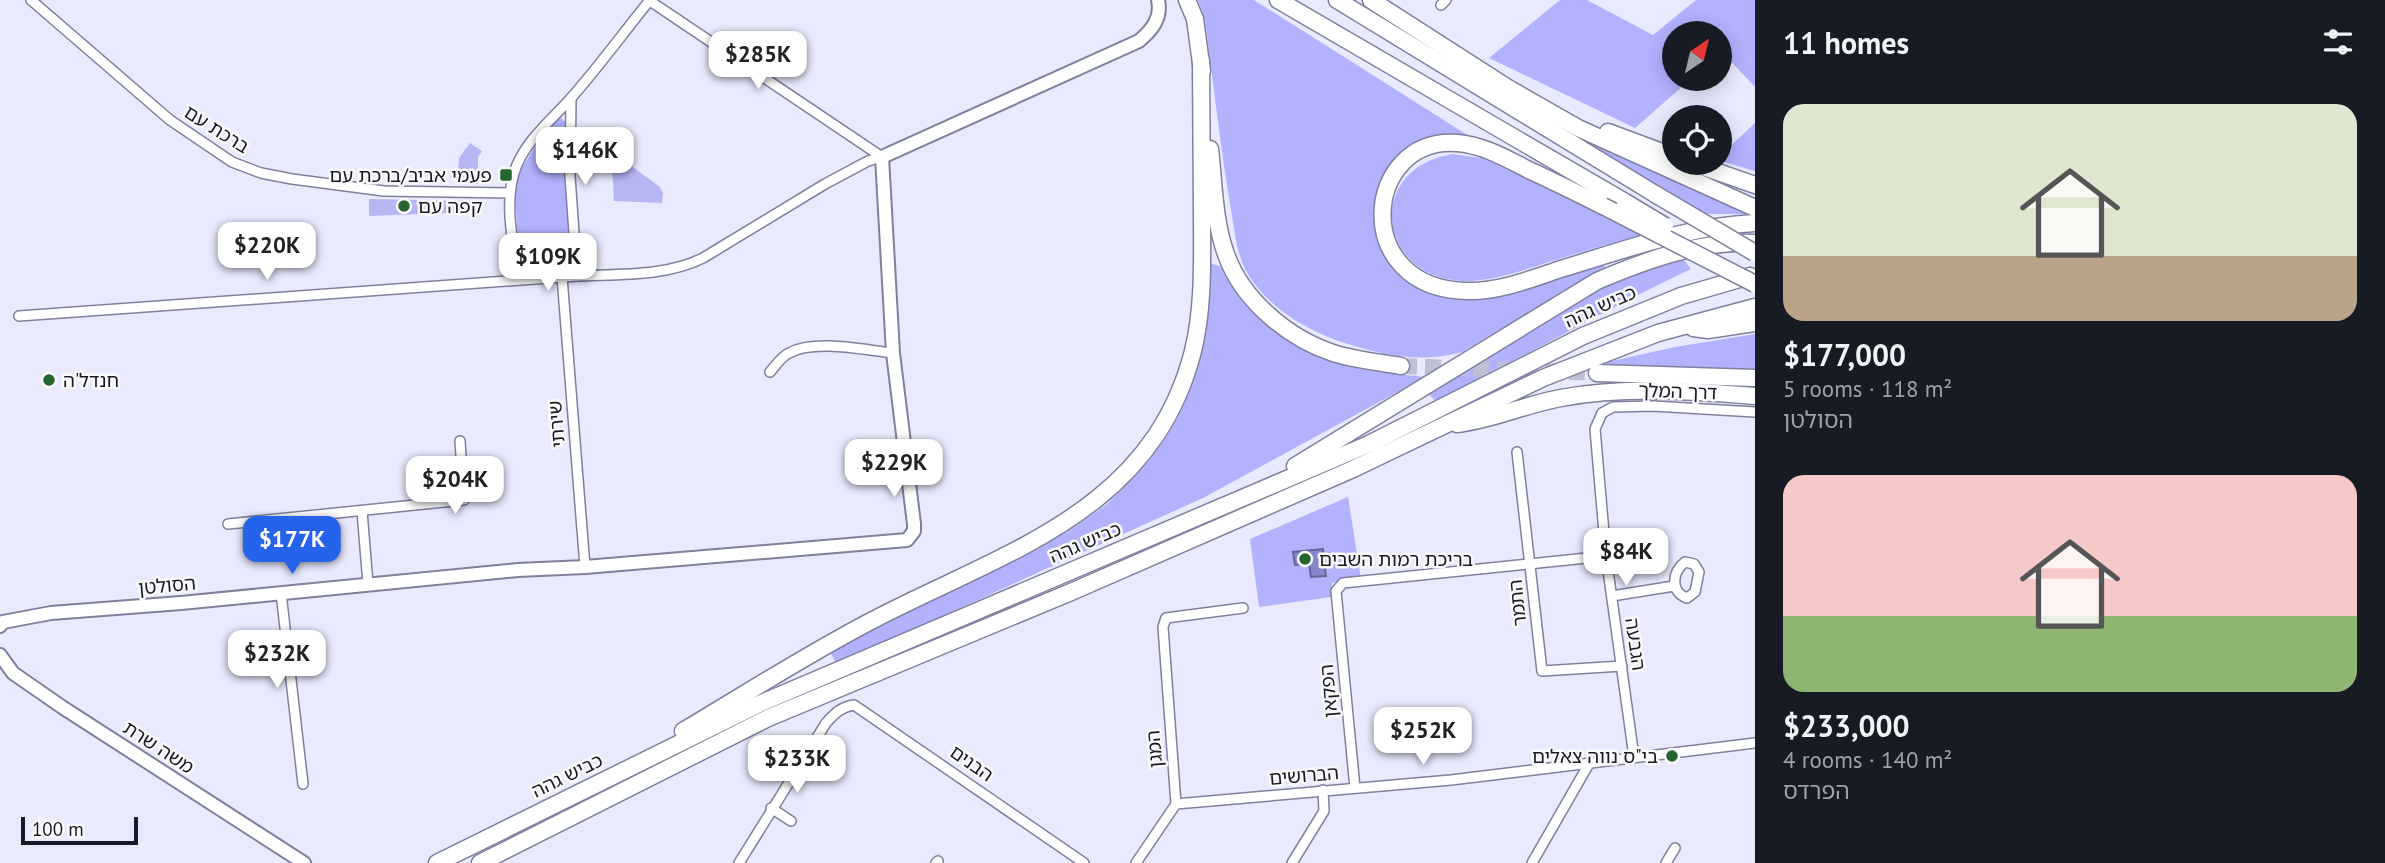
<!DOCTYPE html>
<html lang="en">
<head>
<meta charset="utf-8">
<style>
	:root { --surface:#171b24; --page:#20242c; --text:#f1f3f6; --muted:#9ea1a6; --accent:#2563eb }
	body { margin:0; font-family:"PT Sans","Noto Sans Hebrew",sans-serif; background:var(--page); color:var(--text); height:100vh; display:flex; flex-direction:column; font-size:26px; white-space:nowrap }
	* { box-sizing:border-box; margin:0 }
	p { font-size:23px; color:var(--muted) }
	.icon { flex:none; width:38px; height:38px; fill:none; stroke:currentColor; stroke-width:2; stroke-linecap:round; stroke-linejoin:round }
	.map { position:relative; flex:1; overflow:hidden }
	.panel { display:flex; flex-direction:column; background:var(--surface); width:630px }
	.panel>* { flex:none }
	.needle { width:46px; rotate:35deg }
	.tools { position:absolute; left:1662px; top:21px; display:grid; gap:14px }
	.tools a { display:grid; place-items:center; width:70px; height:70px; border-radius:50%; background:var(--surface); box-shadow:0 4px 18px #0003; font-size:35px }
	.scale { position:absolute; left:21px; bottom:18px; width:117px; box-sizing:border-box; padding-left:7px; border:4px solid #191925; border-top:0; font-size:19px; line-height:24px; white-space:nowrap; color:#191925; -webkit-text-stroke:5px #f9f9f9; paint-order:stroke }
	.price { position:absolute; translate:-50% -60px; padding:0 16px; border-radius:14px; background:#fff; color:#222; font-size:23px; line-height:46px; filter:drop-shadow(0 2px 4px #0008) }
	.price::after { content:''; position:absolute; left:50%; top:42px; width:21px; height:16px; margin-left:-10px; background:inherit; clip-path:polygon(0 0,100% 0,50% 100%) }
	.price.on { background:var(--accent); color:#fff }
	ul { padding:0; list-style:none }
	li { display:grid; align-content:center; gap:14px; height:371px; padding:0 28px }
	li span { display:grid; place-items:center; height:217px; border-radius:21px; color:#555 }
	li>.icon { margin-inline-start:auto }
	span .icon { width:126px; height:126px; fill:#fffc; stroke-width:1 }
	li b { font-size:30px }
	h2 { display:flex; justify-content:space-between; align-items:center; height:84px; padding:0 28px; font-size:30px }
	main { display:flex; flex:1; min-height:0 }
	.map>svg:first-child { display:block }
	.green { fill:#b3b2ff }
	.forest { fill:#b6b6f4 }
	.water { fill:#8685ce; stroke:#65659b; stroke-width:2 }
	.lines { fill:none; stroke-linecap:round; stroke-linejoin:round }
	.highway-tunnel { stroke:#bfc0d3; stroke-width:16; stroke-dasharray:16 8; stroke-linecap:butt }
	.street-casing { stroke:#7f809e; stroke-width:12 }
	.secondary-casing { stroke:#7f809e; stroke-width:16 }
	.highway-casing { stroke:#7f809e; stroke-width:19 }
	.street { stroke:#fff; stroke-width:9 }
	.secondary { stroke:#fff; stroke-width:12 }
	.highway { stroke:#fff; stroke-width:16 }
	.highway-bridge-casing { stroke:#7f809e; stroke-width:19; stroke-linecap:butt }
	.highway-bridge { stroke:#fff; stroke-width:16 }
	.poi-dot { fill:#25652f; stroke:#f9f9f9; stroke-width:2.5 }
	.labels { text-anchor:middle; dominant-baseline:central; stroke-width:5; stroke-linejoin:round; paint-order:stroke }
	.street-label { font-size:19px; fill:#191925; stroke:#f9f9f9 }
	.poi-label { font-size:19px; fill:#191925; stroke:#f9f9f9; text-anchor:start }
</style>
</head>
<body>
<main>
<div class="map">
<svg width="1755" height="863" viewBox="0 0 1755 863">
	<rect width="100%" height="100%" fill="#e9eafe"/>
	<g class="green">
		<path d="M1198 0H1254L1469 136C1461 136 1451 135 1442 137 1431 140 1413 148 1403 155 1374 175 1366 222 1384 252 1391 264 1404 272 1416 280 1431 291 1452 301 1471 300 1516 297 1558 277 1598 259L1605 267 1462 352C1422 363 1387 356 1348 344 1309 332 1267 308 1246 271 1236 252 1234 226 1230 204 1220 143 1213 81 1205 20Z"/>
		<polygon points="1560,0 1587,0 1653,35 1696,0 1755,0 1755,87 1722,52 1720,53 1720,33 1675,33 1675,79 1691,79 1635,128 1489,58"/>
		<polygon points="1542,115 1641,166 1755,214 1701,214"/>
		<polygon points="561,118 565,122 572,272 520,276 515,193 520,170 547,129 555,119"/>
		<polygon points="1755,123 1755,171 1720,161 1720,156"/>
		<path d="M1453 154 1487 159 1509 168 1645 234C1617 242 1590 249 1562 258 1528 268 1489 285 1453 280 1376 270 1367 167 1453 154Z"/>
		<path d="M1681 256 1691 269C1604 310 1522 358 1436 402L1428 393 1597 289 1631 272Z"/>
		<path d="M1209 263 1223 267C1247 317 1296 356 1350 367 1374 372 1400 374 1425 377L1203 498 836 664 830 651 1067 532 1106 505 1122 489 1158 446 1187 397 1202 345Z"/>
		<polygon points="1755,334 1755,370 1607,367 1607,362 1675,347"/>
		<polygon points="1348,497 1361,579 1332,583 1331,597 1259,607 1250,539"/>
	</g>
	<g class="forest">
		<polygon points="470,143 482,151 478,157 478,184 457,183 459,158"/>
		<polygon points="611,151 660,187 663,193 662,203 614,201"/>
		<polygon points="369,199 470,201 470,212 369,216"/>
	</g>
	<polygon class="water" points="1323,549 1326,576 1311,577 1309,564 1295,565 1293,552"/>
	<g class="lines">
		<polyline class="highway-tunnel" points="1401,366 1597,373"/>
		<g class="street-casing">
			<g id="street">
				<polyline points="31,0 170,120 232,162 261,173 292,179 384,191 510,193"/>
				<polyline points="650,1 882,157"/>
				<polyline points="1441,5 1446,0"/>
				<polyline points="571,98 570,176 577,276"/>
				<polyline points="562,277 585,567"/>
				<path d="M518 280C514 247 504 206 514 173 523 142 552 120 572 97 600 65 624 32 650 0"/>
				<path d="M19 316 577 276C618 274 665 277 703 258L825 184 868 161 882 157"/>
				<path d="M770 372C776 365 781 357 789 353 815 339 864 350 893 353"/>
				<polyline points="1517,452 1542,671 1622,666"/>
				<polyline points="362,511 368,584"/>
				<polyline points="228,524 464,500 460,441"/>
				<path d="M1685 562 1694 564 1699 572 1695 592 1687 598C1670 592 1672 572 1685 562Z"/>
				<polyline points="281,593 303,784"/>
				<polyline points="1612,596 1674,586"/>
				<polyline points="1634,757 1606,556 1595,429 1602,413 1613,407 1653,406 1755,412"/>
				<polyline points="1355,788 1336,591 1343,583 1606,556"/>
				<polyline points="1176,804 1163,627 1166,618 1243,608"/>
				<polyline points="771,808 791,821"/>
				<path d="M739 863 826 723C835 713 841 707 854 705L1084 863"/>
				<polyline points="936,863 938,861"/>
				<polyline points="1136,863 1176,804 1451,780 1755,743"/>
				<polyline points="1292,863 1324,811 1323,790"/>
				<polyline points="1532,863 1590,762"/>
				<polyline points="1666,863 1675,848"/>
			</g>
		</g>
		<g class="secondary-casing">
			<g id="secondary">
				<path d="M0 626 3 622 51 613 181 603 518 570 585 567 907 540 914 531V524L893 353 882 157 1139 41C1152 30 1162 18 1158 0"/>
				<polyline points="0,655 13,673 62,707 304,863"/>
			</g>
		</g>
		<g class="highway-casing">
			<g id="highway">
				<polyline points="1187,0 1195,19 1202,71"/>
				<polyline points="1278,0 1625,202"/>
				<polyline points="1337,0 1655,194"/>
				<polyline points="1371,0 1508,88 1578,128 1755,208"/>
				<polyline points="1608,132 1675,157"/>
				<path d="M1210 149C1214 183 1214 222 1226 254 1242 300 1288 338 1333 353 1355 360 1378 362 1401 366"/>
				<polyline points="1692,163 1755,185"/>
				<path d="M1603 206C1579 194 1555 182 1531 171 1507 159 1484 145 1457 143 1363 136 1349 289 1467 291 1500 292 1533 278 1564 268 1627 249 1689 226 1755 223"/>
				<polyline points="1693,328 1708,330 1755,323"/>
				<polyline points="1597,373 1755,378"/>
				<path d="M1457 424C1493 420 1526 404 1561 398 1626 386 1690 391 1755 396"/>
				<path d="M1295 466 1597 281C1646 260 1701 240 1755 243"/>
				<path d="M683 731C747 693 809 653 875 619 1006 551 1152 512 1193 351 1204 306 1202 259 1202 214 1202 163 1201 112 1201 61"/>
				<polyline points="437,863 759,704 1369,444 1583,336 1681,296 1750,276"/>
				<polyline points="480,863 768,718 1071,592 1353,469 1543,378 1658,333 1755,307"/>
			</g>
		</g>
		<use href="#street" class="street"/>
		<use href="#secondary" class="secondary"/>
		<use href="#highway" class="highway"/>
		<g class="highway-bridge-casing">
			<g id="highway-bridge">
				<polyline points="1655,194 1755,253"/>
				<polyline points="1625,202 1665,226"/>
				<polyline points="1603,206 1755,284"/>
			</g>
		</g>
		<use href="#highway-bridge" class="highway-bridge"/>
	</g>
	<g class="poi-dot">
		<rect x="499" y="168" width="14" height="14" rx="3.5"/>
		<circle cx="404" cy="206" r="7"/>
		<circle cx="49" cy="380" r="7"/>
		<circle cx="1305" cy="559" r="7"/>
		<circle cx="1672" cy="756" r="7"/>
	</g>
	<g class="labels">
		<g class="street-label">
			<text transform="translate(217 129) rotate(32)">ברכת עם</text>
			<text transform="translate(1600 306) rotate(-24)">כביש גהה</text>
			<text transform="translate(1678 391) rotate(2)">דרך המלך</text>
			<text transform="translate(556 424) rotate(-95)">שירתי</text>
			<text transform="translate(1085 542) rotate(-23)">כביש גהה</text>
			<text transform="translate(167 585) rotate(-5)">הסולטן</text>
			<text transform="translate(1517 603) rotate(-96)">התמר</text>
			<text transform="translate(1636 644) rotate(82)">הגבעה</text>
			<text transform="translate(1328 691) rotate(-95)">הפקאן</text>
			<text transform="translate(159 747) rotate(33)">משה שרת</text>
			<text transform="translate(1154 749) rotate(-95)">המגן</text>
			<text transform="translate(972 763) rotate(35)">הבנים</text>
			<text transform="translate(567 775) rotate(-26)">כביש גהה</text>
			<text transform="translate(1304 775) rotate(-5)">הברושים</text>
		</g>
		<g class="poi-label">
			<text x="492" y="175" text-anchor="end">פעמי אביב/ברכת עם</text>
			<text x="418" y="206">קפה עם</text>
			<text x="63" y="380">חנדל'ה</text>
			<text x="1319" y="559">בריכת רמות השבים</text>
			<text x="1658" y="756" text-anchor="end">בי"ס נווה צאלים</text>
		</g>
	</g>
</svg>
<div class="tools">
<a><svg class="needle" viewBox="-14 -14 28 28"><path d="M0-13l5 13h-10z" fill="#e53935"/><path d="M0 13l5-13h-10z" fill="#9ea1a6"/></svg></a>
<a><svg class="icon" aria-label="locate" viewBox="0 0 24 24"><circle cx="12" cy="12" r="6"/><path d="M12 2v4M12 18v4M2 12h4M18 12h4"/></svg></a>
</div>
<div class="scale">100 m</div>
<b class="price" style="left:758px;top:91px">$285K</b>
<b class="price" style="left:585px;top:187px">$146K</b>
<b class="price" style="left:267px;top:282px">$220K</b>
<b class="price" style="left:548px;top:293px">$109K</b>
<b class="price" style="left:894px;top:499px">$229K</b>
<b class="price" style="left:455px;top:516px">$204K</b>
<b class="price on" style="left:292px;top:576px">$177K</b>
<b class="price" style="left:1626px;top:588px">$84K</b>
<b class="price" style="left:277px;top:690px">$232K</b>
<b class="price" style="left:1423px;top:767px">$252K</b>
<b class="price" style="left:797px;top:795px">$233K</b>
</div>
<section class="panel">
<h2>11 homes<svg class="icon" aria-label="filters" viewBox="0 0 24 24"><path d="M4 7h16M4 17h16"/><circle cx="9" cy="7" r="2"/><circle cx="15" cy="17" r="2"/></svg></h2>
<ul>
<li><span style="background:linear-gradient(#dfe7d0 70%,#b9a48a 0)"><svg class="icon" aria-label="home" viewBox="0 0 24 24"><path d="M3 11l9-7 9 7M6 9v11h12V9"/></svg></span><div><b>$177,000</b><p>5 rooms · 118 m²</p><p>הסולטן</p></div></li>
<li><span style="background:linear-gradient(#f6c9c9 65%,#8fb573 0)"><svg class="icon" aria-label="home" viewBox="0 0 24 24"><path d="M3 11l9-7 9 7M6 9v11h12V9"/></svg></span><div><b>$233,000</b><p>4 rooms · 140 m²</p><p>הפרדס</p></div></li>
</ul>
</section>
</main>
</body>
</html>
